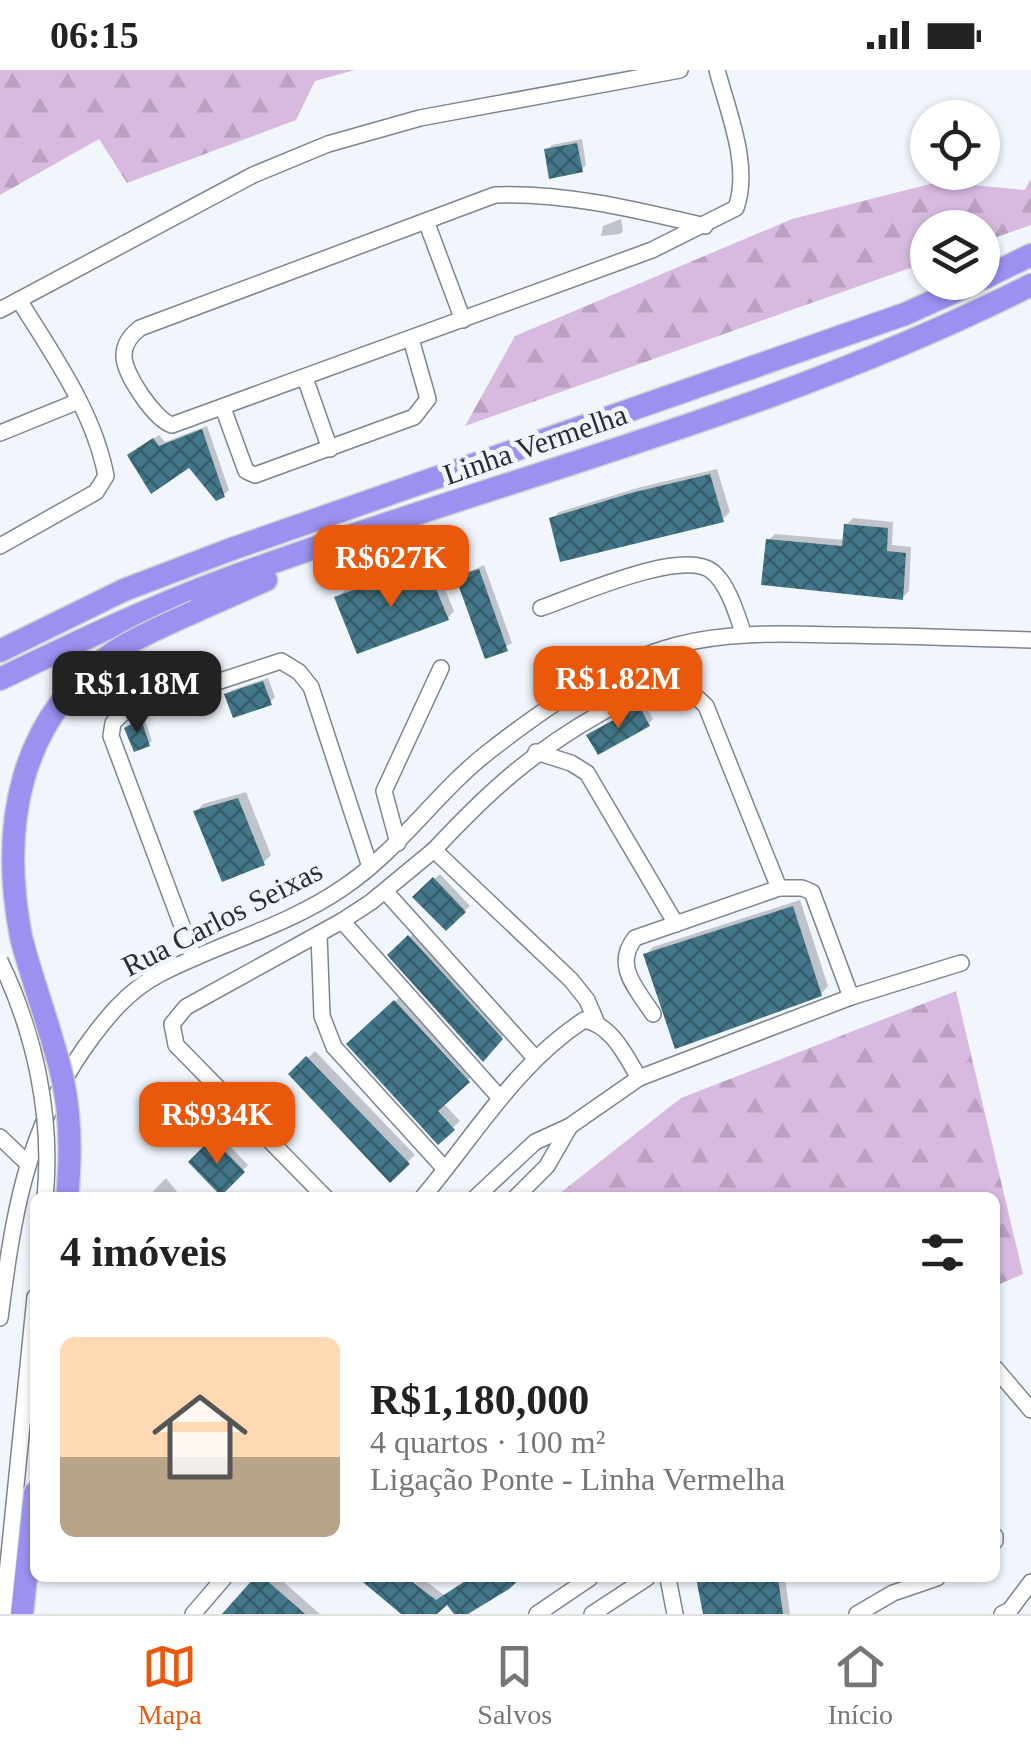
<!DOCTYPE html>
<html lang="pt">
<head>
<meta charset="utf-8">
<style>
	:root { --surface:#fff; --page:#f2f2f2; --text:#222; --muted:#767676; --line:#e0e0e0; --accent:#ea580c }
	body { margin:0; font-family:Georgia,serif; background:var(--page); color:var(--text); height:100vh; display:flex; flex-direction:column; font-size:38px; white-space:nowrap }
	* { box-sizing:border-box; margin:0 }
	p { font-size:32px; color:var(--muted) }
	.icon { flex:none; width:55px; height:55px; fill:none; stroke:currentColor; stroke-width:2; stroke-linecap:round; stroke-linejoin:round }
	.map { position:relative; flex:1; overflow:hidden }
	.drawer { position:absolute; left:30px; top:1122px; width:970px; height:390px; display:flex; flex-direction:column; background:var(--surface); border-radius:15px; box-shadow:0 2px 8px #0004 }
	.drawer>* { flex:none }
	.buttons { position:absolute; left:910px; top:30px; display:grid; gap:20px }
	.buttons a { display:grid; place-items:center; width:90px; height:90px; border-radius:50%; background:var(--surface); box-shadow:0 2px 8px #0004; font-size:50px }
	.price { position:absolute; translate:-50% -85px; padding:0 22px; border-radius:20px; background:var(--accent); color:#fff; font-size:32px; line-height:65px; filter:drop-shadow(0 2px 5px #0008) }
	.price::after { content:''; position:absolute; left:50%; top:60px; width:30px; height:22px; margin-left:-15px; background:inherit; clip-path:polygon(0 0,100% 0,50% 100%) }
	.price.current { background:#222; color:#fff }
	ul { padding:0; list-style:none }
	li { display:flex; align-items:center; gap:30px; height:250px; padding:0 30px }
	li span { display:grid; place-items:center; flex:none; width:280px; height:200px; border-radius:15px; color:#555 }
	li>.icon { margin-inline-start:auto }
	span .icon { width:120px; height:120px; fill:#fffc; stroke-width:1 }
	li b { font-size:42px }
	h2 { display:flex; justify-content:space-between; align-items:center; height:120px; padding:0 30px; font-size:42px }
	.status { display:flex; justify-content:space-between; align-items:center; height:70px; padding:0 50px; background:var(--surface); direction:ltr }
	.status svg { height:28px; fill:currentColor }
	.tab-bar { display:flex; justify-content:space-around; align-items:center; height:140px; border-top:2px solid var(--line); background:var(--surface); font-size:28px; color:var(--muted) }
	.tab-bar a { display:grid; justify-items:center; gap:5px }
	.tab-bar .current { color:var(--accent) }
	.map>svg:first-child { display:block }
	.forest { fill:url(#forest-firs) }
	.shadow { fill:#0003 }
	.building { fill:url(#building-cross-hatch) }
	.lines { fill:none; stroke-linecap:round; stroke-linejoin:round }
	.minor-casing { stroke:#7d8590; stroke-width:18 }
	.highway-casing { stroke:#d0d1d2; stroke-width:25 }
	.minor { stroke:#fff; stroke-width:15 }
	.highway { stroke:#9b91f0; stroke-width:22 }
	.minor-bridge-casing { stroke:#7d8590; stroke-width:18; stroke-linecap:butt }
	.highway-bridge-casing { stroke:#d0d1d2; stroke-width:25; stroke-linecap:butt }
	.minor-bridge { stroke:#fff; stroke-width:15 }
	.highway-bridge { stroke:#9b91f0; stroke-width:22 }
	.labels { text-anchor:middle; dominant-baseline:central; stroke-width:10; stroke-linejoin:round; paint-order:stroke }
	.street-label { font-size:30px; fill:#2a2e32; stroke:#f1f6fd }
</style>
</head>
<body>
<div class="status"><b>06:15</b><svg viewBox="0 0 49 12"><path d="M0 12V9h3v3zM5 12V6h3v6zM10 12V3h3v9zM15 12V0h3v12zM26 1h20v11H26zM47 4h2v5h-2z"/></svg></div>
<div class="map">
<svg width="1031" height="1544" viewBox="0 0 1031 1544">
	<defs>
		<pattern id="forest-firs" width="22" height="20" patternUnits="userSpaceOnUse" patternTransform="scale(2.5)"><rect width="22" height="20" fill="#d8bae0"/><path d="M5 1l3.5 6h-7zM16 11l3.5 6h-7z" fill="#baa0c1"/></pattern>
		<pattern id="building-cross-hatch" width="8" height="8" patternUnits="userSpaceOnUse" patternTransform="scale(2.5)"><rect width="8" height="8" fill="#447789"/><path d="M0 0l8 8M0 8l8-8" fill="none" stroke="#365d6a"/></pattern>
	</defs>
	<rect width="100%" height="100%" fill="#f1f6fd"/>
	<g class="forest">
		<polygon points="0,0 355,0 315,11 296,50 127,113 99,69 0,125"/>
		<polygon points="1031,108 1031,155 983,172 982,158 928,158 927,192 465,356 515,266 792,149 938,112 1025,120"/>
		<polygon points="956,921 1023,1204 995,1216 995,1128 555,1127 681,1028"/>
	</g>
	<g class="shadow">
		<polygon points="582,69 586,95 581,100 547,80 552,75"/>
		<polygon points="621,149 623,161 620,164 601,166 603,156"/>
		<polygon points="207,356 229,420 223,425 189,395 135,381 159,365 165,372"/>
		<polygon points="717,399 730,442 722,450 552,449 559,442 641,417"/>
		<polygon points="853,448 893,452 892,475 911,477 909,521 902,528 769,470 775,464 845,470 846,455"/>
		<polygon points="435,495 454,541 448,548 337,528 344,521 408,498 410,504"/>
		<polygon points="484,495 512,573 487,586 458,507"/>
		<polygon points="268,608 275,627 270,632 227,625 232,620"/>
		<polygon points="644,633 653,649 648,654 589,665"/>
		<polygon points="144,648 152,671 149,674 130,655"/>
		<polygon points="246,722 271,785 263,793 196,742 203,734"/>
		<polygon points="440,804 470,836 446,857 415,827"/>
		<polygon points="800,830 828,916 821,924 646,885 653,877"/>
		<polygon points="417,860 508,960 490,981 391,885"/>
		<polygon points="402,925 475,1003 443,1033 460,1051 438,1071 350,974"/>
		<polygon points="315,981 415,1085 390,1109 292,1004"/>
		<polygon points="219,1065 248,1095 221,1123 192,1092"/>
		<polygon points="166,1108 182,1128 147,1128 161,1113"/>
		<polygon points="258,1508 279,1508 320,1544 226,1544"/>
		<polygon points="362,1508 422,1508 444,1525 470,1508 518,1508 463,1544 457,1544 447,1531 434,1544 405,1544"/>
		<polygon points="699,1508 785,1508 790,1544 705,1544"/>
	</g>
	<g class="building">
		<polygon points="577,73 583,102 549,109 544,79"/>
		<polygon points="202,359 225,427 216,431 189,398 151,424 127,385 153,368 159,376"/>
		<polygon points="710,404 724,452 560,492 549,448 631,423"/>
		<polygon points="844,454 888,458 887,481 906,483 903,530 761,515 766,469 842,476"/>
		<polygon points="479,499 508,581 485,589 455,506"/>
		<polygon points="428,500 449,550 357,584 334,527 402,503 404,509"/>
		<polygon points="263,611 272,635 233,648 224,624"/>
		<polygon points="639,636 650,656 598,685 586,665"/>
		<polygon points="141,649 150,676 134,682 124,658"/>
		<polygon points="238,728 265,795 222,812 193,741"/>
		<polygon points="433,807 466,842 446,861 412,827"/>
		<polygon points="793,836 822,926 675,979 643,884"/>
		<polygon points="408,865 503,969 483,992 387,885"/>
		<polygon points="394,930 470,1012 438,1041 455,1060 438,1075 346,974"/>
		<polygon points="306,986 410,1094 390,1113 288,1004"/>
		<polygon points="212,1068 245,1102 221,1126 188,1092"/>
		<polygon points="254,1508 264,1508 305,1544 222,1544"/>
		<polygon points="358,1508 407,1508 436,1530 470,1508 521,1508 509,1519 468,1544 454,1544 447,1535 437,1544 401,1544"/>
		<polygon points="696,1508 778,1508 783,1544 703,1544"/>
	</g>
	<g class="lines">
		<g class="minor-casing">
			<g id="minor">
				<polyline points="426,151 463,250"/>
				<path d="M705 156C637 140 564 122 495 125L140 258C131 265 124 273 124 285 123 303 155 350 172 355L652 180 736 138C751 96 728 42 717 0"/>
				<polyline points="0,240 253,105 328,74 420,48 680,0"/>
				<polyline points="305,308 330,379"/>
				<polyline points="223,338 246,401 255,405 414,347 428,329 411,269"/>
				<polyline points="0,363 79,331"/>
				<path d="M0 476 96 422 106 406C94 342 53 285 19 230"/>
				<path d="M541 538C576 526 683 477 713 502 729 516 737 545 744 565"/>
				<polyline points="536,682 571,693 587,703 676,854"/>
				<polyline points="398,773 384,721 441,598"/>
				<path d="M434 780C488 722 532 682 601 643 624 630 647 616 674 618 688 619 697 627 706 636L779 818"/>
				<polyline points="385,821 536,989"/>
				<polyline points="342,851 500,1028"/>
				<polyline points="319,864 322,946 334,977 444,1098"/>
				<polyline points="194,888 111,666 113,653 123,643 281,591 299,602 311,617 370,797"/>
				<path d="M653 944C637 919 613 896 635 868L779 818H802L812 822 851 927"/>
				<polyline points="0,1067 27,1093"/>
				<polyline points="326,1128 176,975 172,954 186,937 342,851 371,832 434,780 571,910 587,930 596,951"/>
				<path d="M422 1128C474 1067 515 995 584 950 611 954 626 986 639 1008"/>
				<polyline points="475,1128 535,1072 570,1056 639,1008 851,927 961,893"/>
				<polyline points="515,1128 547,1096 570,1056"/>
				<path d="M0 1248C13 1147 25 1063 85 977 106 948 127 921 160 904 220 873 288 856 344 817 399 780 436 723 487 683 543 639 607 594 677 575 730 561 787 564 842 565 905 566 968 568 1031 570"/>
				<polyline points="995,1298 1031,1340"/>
				<polyline points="995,1466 995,1471"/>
				<polyline points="668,1508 675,1544"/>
				<polyline points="3,1544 35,1227"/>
				<polyline points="193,1544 224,1508"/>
				<polyline points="537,1544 590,1508"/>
				<polyline points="592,1544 647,1508"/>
				<polyline points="857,1544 893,1523 937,1508"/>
				<polyline points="1002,1544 1010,1540 1031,1512"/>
			</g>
		</g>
		<g class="highway-casing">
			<g id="highway">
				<polyline points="982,209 1031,185"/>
				<polyline points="196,541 266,510"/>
				<polyline points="0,581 124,520 229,480 905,244 976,212"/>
				<path d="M0 609C75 573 150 537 229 508 496 410 776 344 1031 215"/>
				<polyline points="22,1544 35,1423"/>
			</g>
		</g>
		<use href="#minor" class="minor"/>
		<use href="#highway" class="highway"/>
		<g class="minor-bridge-casing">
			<path id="minor-bridge" d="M0 891C35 963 53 1047 45 1128"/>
		</g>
		<g class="highway-bridge-casing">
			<path id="highway-bridge" d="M67 1128C71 1088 71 1045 62 1006 51 959 33 914 21 867 0 757 18 649 114 582 140 565 168 554 196 541"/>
		</g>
		<use href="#minor-bridge" class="minor-bridge"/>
		<use href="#highway-bridge" class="highway-bridge"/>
	</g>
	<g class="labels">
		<g class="street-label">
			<text transform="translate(535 374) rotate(-19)">Linha Vermelha</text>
			<text transform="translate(222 848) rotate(-27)">Rua Carlos Seixas</text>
		</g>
	</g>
</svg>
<div class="buttons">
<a><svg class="icon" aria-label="locate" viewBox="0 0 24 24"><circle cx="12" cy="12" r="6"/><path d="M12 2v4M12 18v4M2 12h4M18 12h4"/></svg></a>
<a><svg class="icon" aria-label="layers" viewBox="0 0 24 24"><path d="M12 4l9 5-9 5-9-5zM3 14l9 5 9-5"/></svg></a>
</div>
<b class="price" style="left:391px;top:540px">R$627K</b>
<b class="price" style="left:618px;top:661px">R$1.82M</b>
<b class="price current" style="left:137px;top:666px">R$1.18M</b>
<b class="price" style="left:217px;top:1097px">R$934K</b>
<section class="drawer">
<h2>4 imóveis<svg class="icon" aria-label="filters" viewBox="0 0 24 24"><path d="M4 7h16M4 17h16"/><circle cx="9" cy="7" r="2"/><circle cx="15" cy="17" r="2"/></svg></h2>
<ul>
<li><span style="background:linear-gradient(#ffd9b3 60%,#b9a48a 0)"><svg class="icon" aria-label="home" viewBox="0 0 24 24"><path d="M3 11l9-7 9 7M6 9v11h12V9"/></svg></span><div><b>R$1,180,000</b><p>4 quartos · 100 m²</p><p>Ligação Ponte - Linha Vermelha</p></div></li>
</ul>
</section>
</div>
<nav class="tab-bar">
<a class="current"><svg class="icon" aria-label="map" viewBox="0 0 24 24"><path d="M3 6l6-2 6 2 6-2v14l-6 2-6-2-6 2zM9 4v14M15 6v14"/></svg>Mapa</a>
<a><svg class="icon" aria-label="saved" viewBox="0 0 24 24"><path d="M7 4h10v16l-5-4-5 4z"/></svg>Salvos</a>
<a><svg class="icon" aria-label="home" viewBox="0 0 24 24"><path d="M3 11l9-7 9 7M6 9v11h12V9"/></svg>Início</a>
</nav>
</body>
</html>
